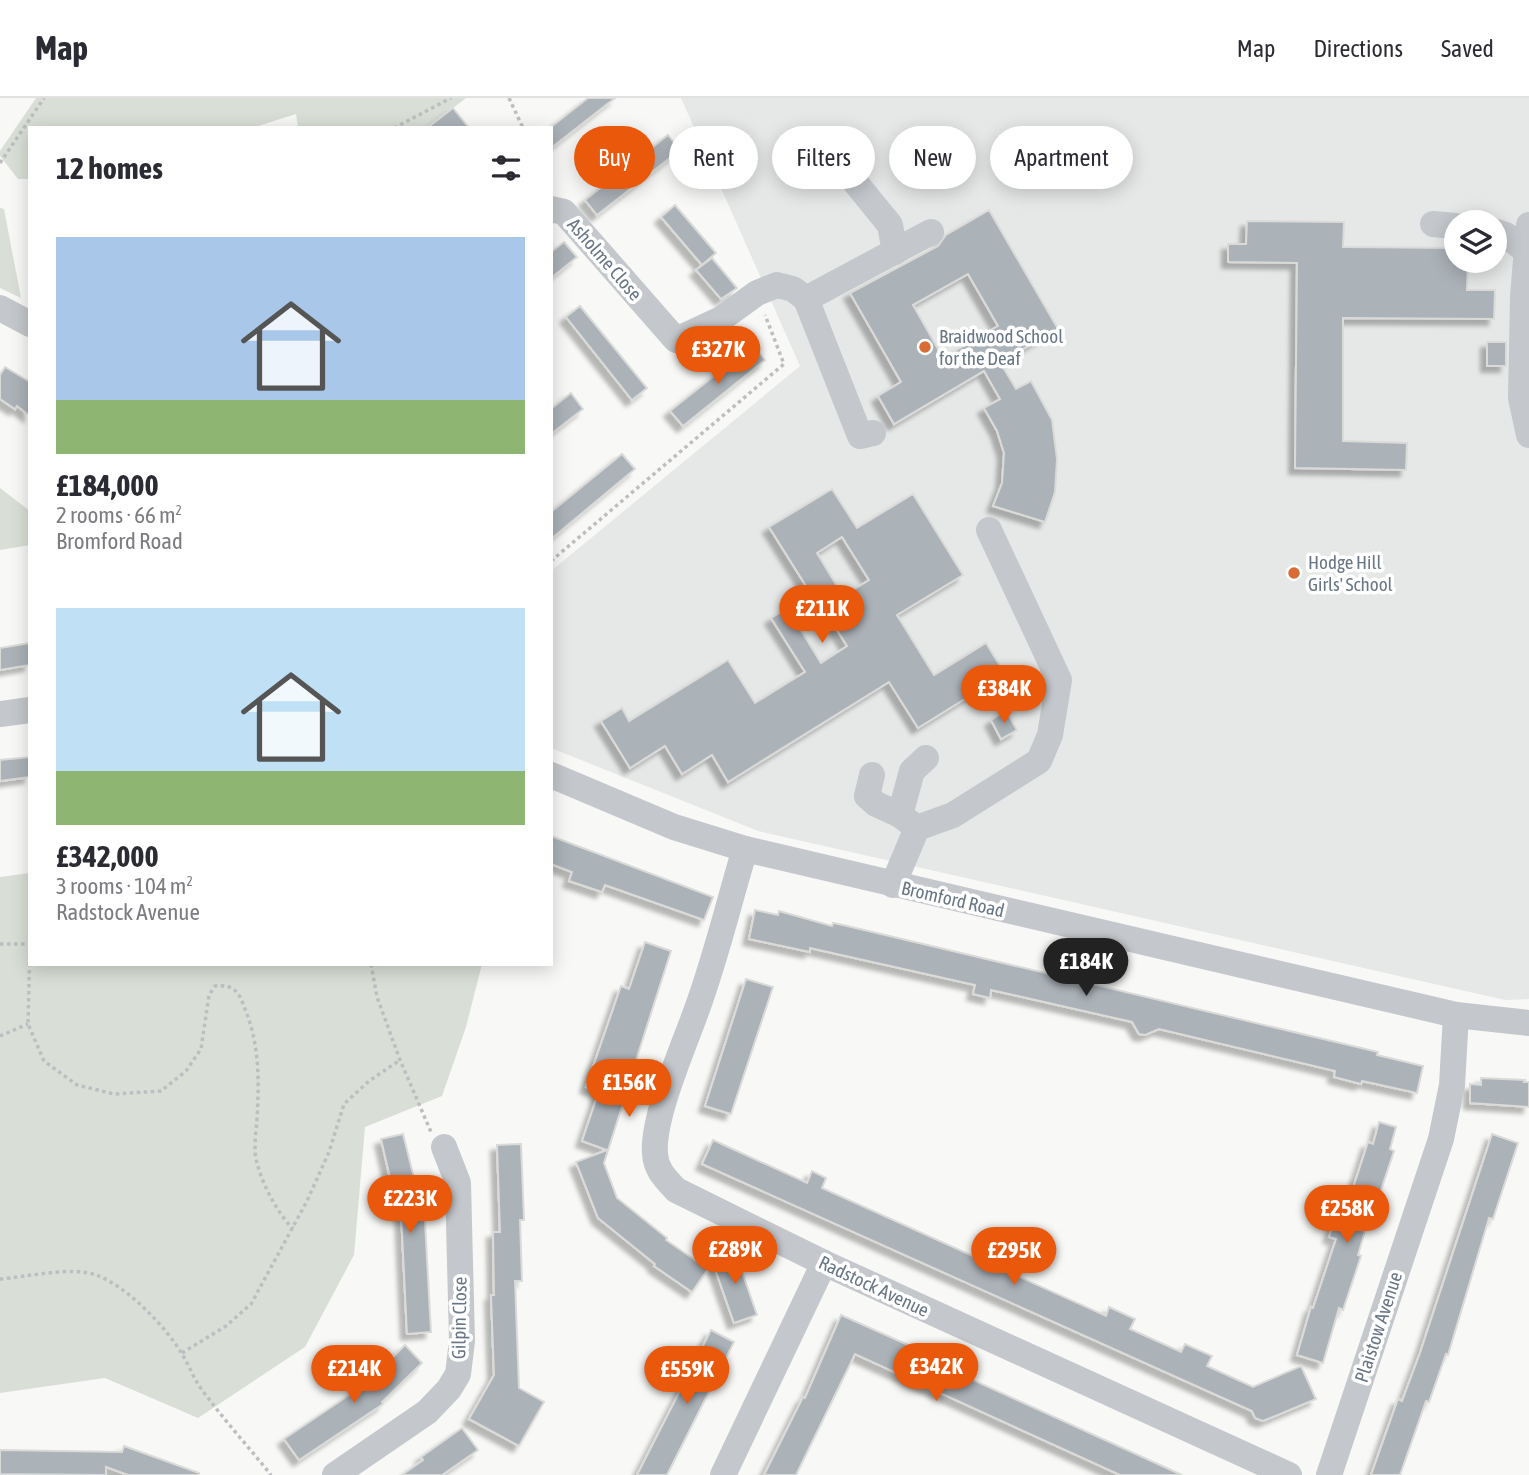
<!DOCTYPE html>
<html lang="en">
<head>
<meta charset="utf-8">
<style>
	:root { --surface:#fff; --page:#f2f2f3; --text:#2b2b33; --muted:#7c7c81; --line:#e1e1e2; --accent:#ea580c }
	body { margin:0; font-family:"Asap Condensed",sans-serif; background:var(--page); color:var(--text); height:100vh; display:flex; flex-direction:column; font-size:26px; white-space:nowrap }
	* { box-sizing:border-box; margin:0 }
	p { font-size:23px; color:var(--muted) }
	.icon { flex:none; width:38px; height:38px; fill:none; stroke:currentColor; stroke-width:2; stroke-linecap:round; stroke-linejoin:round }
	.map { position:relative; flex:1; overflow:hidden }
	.drawer { position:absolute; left:28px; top:28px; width:525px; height:840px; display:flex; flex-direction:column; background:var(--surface); border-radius:0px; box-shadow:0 4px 18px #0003 }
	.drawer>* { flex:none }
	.banner { position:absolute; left:574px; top:28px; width:665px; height:63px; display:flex; gap:14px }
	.tools { position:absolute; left:1444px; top:112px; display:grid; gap:14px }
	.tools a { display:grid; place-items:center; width:63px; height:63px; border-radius:50%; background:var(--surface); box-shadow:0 4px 18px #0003; font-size:35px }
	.price { position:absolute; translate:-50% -60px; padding:0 16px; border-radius:24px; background:var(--accent); color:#fff; font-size:23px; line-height:46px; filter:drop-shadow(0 2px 4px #0008) }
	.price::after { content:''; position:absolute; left:50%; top:42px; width:21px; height:16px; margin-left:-10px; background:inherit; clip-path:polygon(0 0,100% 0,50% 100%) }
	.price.current { background:#222; color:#fff }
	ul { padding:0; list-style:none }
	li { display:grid; align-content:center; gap:14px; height:371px; padding:0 28px }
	li span { display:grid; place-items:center; height:217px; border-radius:0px; color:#555 }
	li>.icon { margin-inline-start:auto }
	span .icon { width:126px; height:126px; fill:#fffc; stroke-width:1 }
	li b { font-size:30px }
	h2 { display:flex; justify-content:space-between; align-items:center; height:84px; padding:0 28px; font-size:30px }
	.chip { padding:0 24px; border-radius:32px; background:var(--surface); box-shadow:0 4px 18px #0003; font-size:24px; line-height:63px }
	.chip.current { background:var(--accent); color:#fff }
	header { display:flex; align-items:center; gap:42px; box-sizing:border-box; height:98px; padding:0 35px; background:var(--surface); border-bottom:2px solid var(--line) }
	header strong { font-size:33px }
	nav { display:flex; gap:38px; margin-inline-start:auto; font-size:24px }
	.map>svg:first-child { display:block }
	.built { fill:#e6e7e7; fill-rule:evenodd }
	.green { fill:#d9dfd7 }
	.building { fill:#abb2b8; stroke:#dadad8; stroke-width:2; fill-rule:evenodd; filter:url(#shadow) }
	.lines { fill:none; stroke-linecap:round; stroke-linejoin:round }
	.path { stroke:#bcbec1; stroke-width:3.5; stroke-dasharray:3.5 3.5; stroke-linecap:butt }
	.minor { stroke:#c4c7cb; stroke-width:26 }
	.poi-dot { fill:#d96c35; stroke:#fff; stroke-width:2.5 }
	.labels { text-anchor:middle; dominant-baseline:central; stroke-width:7; stroke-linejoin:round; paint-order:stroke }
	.street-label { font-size:19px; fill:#697685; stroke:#fff }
	.poi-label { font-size:19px; fill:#697685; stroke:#fff; text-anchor:start }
</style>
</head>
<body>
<header>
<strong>Map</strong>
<nav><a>Map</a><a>Directions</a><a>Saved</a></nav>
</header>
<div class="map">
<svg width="1529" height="1377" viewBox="0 0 1529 1377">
	<defs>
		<filter id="shadow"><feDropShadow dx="-6" dy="6" stdDeviation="2" flood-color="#0004"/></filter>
	</defs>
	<rect width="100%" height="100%" fill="#f8f8f6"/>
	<path class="built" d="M681 0H1529V901L1505 902 758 733 551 650V473L800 268ZM1456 124H1494V163H1456Z"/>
	<g class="green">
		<polygon points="36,0 466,0 427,30 298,30 296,16 252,30 30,30 30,81 18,81 0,58 0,53"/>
		<polygon points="0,110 4,111 21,200 0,190"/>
		<polygon points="0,390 30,413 30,447 0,452"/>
		<polygon points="30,775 30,866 482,866 466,929 442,998 365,1029 354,1157 305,1249 198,1320 105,1280 0,1295 0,779"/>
	</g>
	<g class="building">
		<polygon points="588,0 615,0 551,50 551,29"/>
		<polygon points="453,10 469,30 427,30"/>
		<polygon points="668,37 680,52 597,117 585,102"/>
		<polygon points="675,107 716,155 702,167 661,119"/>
		<path d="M989 112 1058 231 1000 264 1016 291 1031 283 1052 322 1057 361 1055 394 1045 424 993 408 1002 385 1004 355 997 333 984 310 1000 301 984 273 894 326 878 298 901 284 850 195 938 148 946 137ZM968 176 998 228 943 260 913 207Z"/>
		<polygon points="1247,123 1344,124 1343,149 1456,150 1456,163 1468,163 1467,192 1495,192 1494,221 1343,220 1343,343 1407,345 1406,372 1295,370 1297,165 1228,164 1228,146 1246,146"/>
		<polygon points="564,144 577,159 551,180 551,154"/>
		<polygon points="712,160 737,190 721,201 696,172"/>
		<polygon points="580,208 647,290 632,302 566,219"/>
		<rect x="1487" y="244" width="19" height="24"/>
		<polygon points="753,247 765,262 683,328 670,313"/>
		<polygon points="5,269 30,284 30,318 17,308 15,311 0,301 0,277"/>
		<polygon points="571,295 583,311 551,336 551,311"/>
		<polygon points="622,356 635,371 551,441 551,414"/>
		<path d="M832 391 857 430 913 396 963 477 897 517 934 577 986 545 1005 576 918 630 889 584 728 684 712 657 682 676 665 648 630 670 601 623 622 610 629 623 728 562 755 605 805 574 771 520 811 496 769 429ZM842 439 869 482 843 498 817 455ZM822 508 847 548 821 565 796 524Z"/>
		<polygon points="30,545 30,567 0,572 0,550"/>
		<polygon points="1006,613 1017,632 1001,641 991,622"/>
		<polygon points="30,659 30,679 0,683 0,662"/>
		<polygon points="551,738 713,799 704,822 605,787 602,794 569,783 572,774 551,766"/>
		<polygon points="755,812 778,817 779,813 832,828 833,825 843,827 1378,954 1377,957 1423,968 1417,995 1362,983 1361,986 1334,979 1335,973 1159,931 1145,937 1139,936 1132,924 1018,898 991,892 990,900 973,896 975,887 810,850 810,854 749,841"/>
		<polygon points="645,844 671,853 629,984 617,980 611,996 624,1002 604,1065 617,1100 667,1140 666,1142 708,1171 692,1194 654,1168 655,1166 598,1120 576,1064 607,1052 582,1043 599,993 586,989 621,888 629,891"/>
		<polygon points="746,881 773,889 731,1016 705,1008"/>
		<polygon points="1481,980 1525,982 1524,984 1529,984 1529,1009 1470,1005 1470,986 1481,987"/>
		<polygon points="1379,1024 1396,1029 1390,1051 1394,1053 1380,1095 1374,1093 1361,1132 1365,1133 1358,1157 1361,1158 1343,1212 1339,1210 1323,1265 1297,1257 1311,1209 1313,1210 1336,1141 1329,1139 1346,1088 1353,1090 1368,1044 1373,1046"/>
		<polygon points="403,1036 425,1124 431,1234 407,1236 401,1115 398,1115 381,1041"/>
		<polygon points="1492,1036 1518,1045 1493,1121 1489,1120 1448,1257 1446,1256 1429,1304 1426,1303 1400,1377 1371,1377 1398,1301 1402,1303 1420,1255"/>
		<polygon points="713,1042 807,1085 812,1073 826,1080 822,1090 1106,1218 1109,1209 1135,1221 1130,1231 1181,1254 1185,1246 1212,1258 1207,1268 1253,1289 1301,1268 1316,1301 1263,1323 1255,1320 1252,1313 702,1066"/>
		<polygon points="521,1046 524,1122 520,1122 522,1183 515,1183 519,1290 544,1304 519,1348 469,1321 494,1277 491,1197 494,1197 493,1134 500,1134 497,1047"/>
		<polygon points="730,1139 757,1217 734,1225 713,1165 723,1161"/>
		<polygon points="841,1217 944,1263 942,1268 1182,1377 1120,1377 855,1256 796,1377 764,1377 803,1299 805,1300"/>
		<polygon points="711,1232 734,1244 667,1377 637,1377"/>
		<polygon points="405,1247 422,1265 382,1304 383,1306 299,1362 284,1341 367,1285"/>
		<polygon points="462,1330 478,1352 442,1377 402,1377 423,1362 421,1359"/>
		<polygon points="124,1348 199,1375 199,1377 128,1377 106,1369 106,1377 0,1376 0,1352 122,1354"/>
	</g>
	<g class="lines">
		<g class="path">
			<polyline points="509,0 523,30"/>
			<polyline points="394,30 451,0"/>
			<polyline points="0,65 44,0"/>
			<polyline points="551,463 784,266 765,217"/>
			<path d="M0 846H30L28 926 44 963 77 987 114 996 161 993 186 973 201 951 209 897 215 888C234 886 239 894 245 911 260 948 259 983 257 1022 256 1035 253 1053 257 1065 263 1088 277 1114 293 1131"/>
			<polyline points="371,866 377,899 400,962 431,1034"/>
			<polyline points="0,938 28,926"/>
			<path d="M0 1181C27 1179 71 1168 96 1177 127 1188 166 1229 182 1256 189 1267 193 1279 200 1289 222 1320 248 1348 271 1377"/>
			<polyline points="182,1255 226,1228 251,1206 307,1103 329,1054 344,1006 369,983 400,962"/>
		</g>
		<g class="minor">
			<polyline points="854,74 855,84 890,127 895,154"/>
			<polyline points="551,111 564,114 676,242 721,221 757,195 777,187 793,191 806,201 860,338 873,335"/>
			<polyline points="1433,126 1456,128"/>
			<polyline points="1529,127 1523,198 1521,300 1529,337"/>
			<polyline points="1494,133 1506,137 1527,154"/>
			<polyline points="806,201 931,134"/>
			<polyline points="0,210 30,226"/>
			<polyline points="0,616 30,612"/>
			<polyline points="551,677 674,729 745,751 1456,917 1529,925"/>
			<polyline points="872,677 867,698 876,706 900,717"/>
			<polyline points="917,730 900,717 912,673 926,660"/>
			<path d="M745 751C729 804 716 859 697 911 684 948 652 1019 655 1056 656 1072 666 1081 676 1092L824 1165 1289 1377"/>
			<polyline points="893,787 917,730 953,717 1039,663 1050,637 1059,582 989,432"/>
			<polyline points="335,1377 427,1314 449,1291 458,1276 462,1243 458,1085 444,1049"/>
			<polyline points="723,1377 824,1165"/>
			<polyline points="1329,1377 1441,1041 1452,987 1456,917"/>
		</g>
	</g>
	<g class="poi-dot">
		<circle cx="925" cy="249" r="7"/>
		<circle cx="1294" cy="475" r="7"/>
	</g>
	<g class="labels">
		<g class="street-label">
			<text transform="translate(605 161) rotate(49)">Asholme Close</text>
			<text transform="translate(953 801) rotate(13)">Bromford Road</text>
			<text transform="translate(874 1188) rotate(25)">Radstock Avenue</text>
			<text transform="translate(459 1220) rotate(-89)">Gilpin Close</text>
			<text transform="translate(1378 1229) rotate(-72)">Plaistow Avenue</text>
		</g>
		<g class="poi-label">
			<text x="939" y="238">Braidwood School<tspan x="939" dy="22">for the Deaf</tspan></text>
			<text x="1308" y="464">Hodge Hill<tspan x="1308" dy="22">Girls' School</tspan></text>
		</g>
	</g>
</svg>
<div class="tools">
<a><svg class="icon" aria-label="layers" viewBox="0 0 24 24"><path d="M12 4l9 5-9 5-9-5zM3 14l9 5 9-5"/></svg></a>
</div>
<b class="price" style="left:718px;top:288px">£327K</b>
<b class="price" style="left:822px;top:547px">£211K</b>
<b class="price" style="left:1004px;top:627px">£384K</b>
<b class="price current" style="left:1086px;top:900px">£184K</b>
<b class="price" style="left:629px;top:1021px">£156K</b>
<b class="price" style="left:410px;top:1137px">£223K</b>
<b class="price" style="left:1347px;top:1147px">£258K</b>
<b class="price" style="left:735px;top:1188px">£289K</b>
<b class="price" style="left:1014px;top:1189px">£295K</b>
<b class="price" style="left:936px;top:1305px">£342K</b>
<b class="price" style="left:354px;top:1307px">£214K</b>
<b class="price" style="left:687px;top:1308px">£559K</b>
<div class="banner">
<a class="chip current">Buy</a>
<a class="chip">Rent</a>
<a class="chip">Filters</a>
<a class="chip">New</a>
<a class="chip">Apartment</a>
</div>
<section class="drawer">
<h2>12 homes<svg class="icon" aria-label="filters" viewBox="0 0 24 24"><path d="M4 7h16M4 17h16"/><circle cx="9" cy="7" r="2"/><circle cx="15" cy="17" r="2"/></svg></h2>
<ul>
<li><span style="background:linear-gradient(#a9c7e8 75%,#8fb573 0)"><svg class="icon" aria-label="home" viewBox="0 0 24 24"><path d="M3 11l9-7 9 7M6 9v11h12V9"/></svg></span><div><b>£184,000</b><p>2 rooms · 66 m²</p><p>Bromford Road</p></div></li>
<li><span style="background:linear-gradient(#bfe0f5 75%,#8fb573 0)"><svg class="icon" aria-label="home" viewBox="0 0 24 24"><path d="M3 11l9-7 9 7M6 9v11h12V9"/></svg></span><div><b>£342,000</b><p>3 rooms · 104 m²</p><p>Radstock Avenue</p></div></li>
</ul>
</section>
</div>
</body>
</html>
